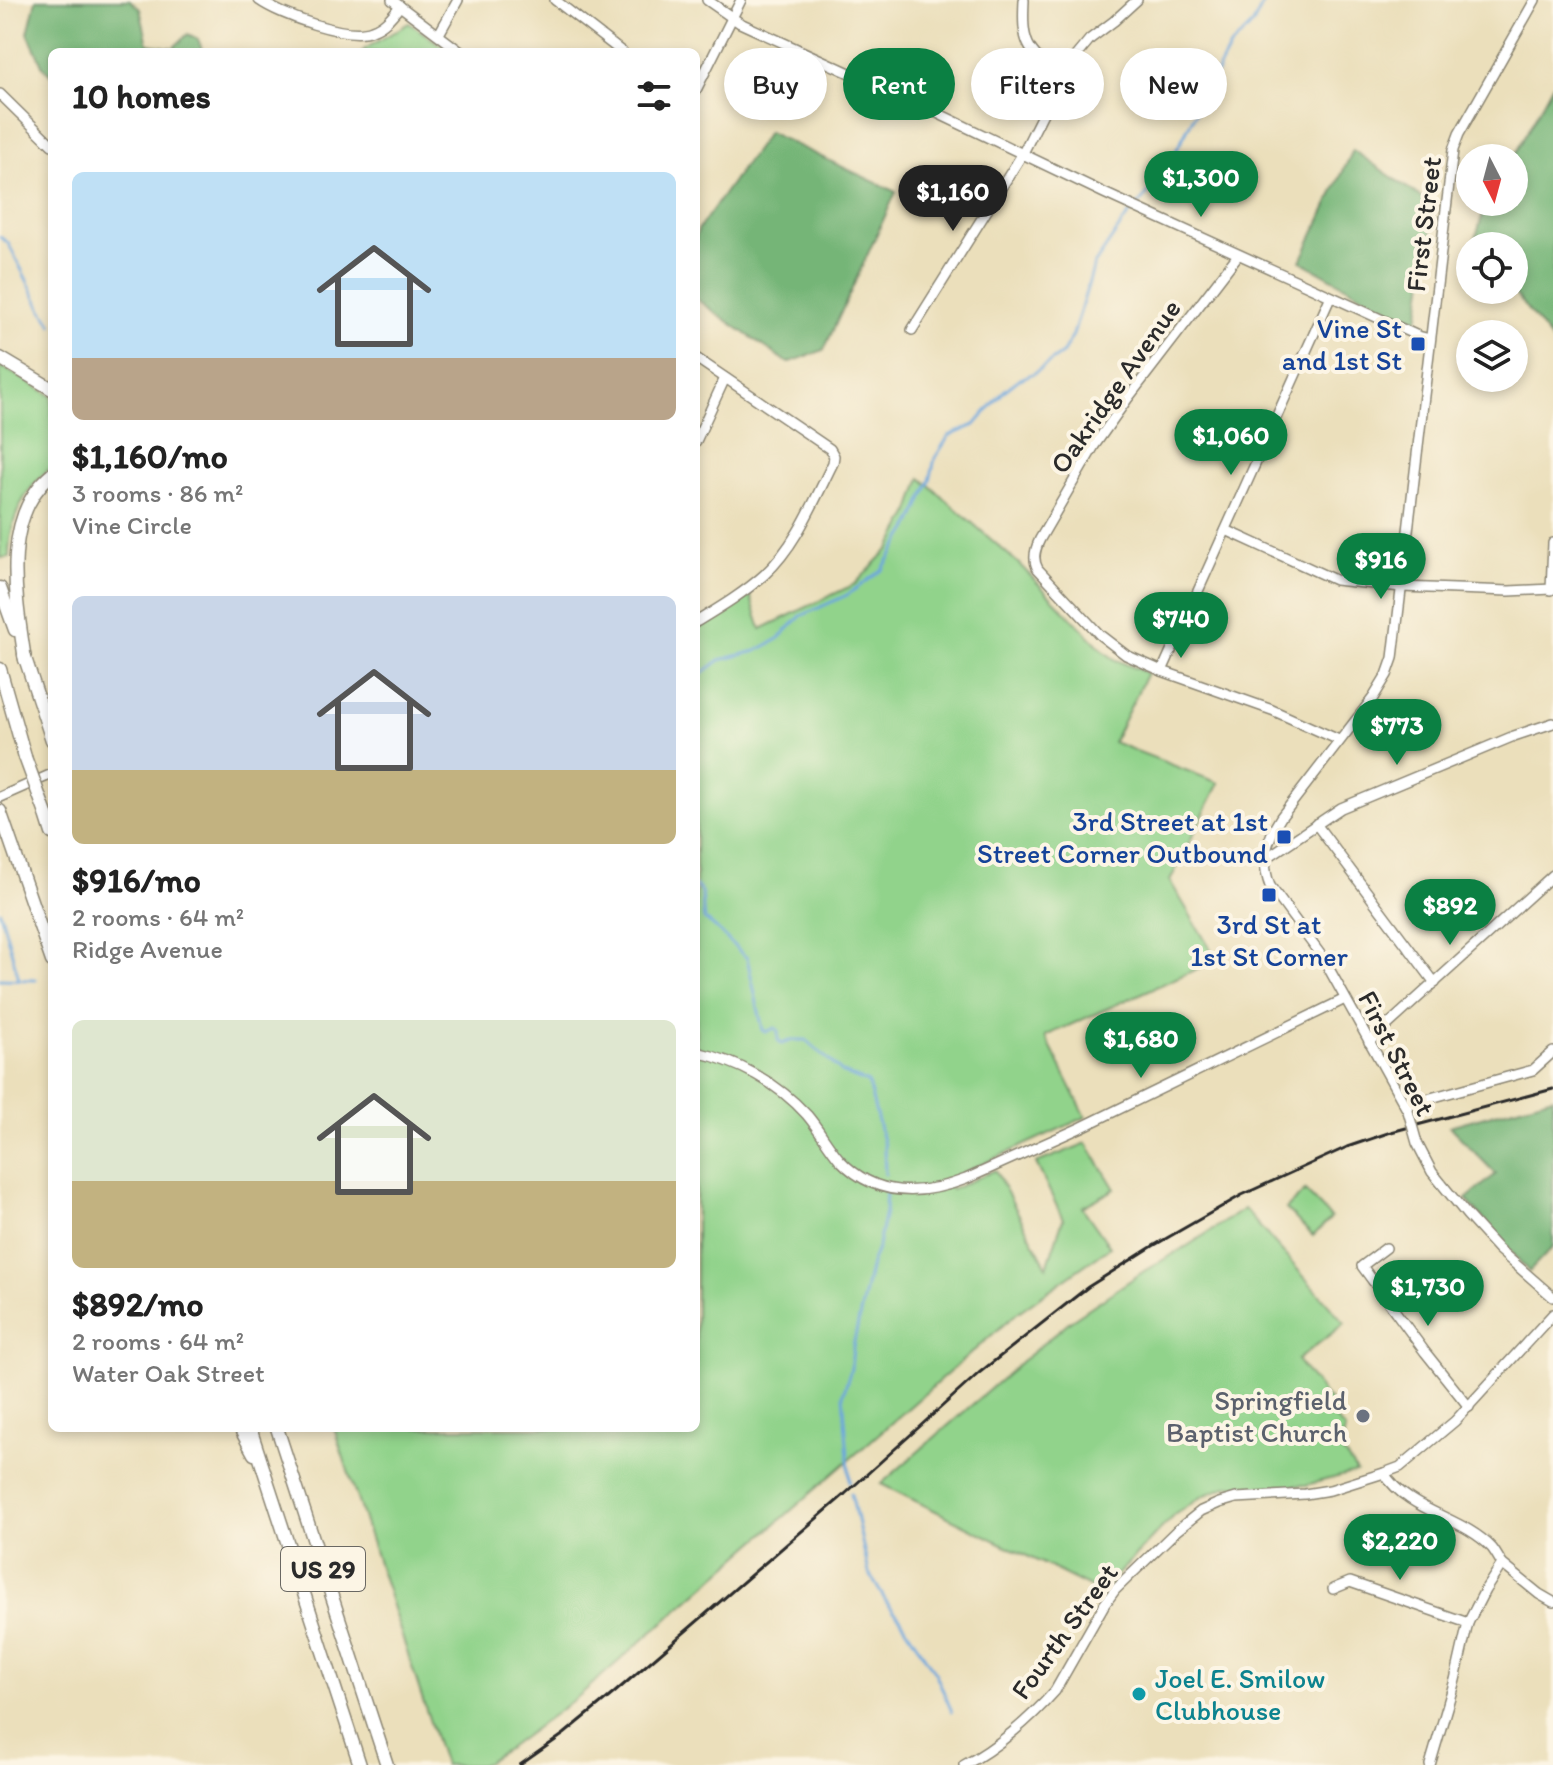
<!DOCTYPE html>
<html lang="en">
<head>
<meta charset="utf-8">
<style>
	:root { --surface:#fff; --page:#f6f6f6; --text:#222; --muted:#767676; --accent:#0b8043 }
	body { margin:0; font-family:Itim,sans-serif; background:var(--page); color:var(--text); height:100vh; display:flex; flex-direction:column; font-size:30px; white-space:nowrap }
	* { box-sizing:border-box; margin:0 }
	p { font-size:26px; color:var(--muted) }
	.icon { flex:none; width:44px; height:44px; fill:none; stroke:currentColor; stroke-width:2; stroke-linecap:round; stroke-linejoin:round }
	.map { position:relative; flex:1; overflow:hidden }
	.details { position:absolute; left:48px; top:48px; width:652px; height:1384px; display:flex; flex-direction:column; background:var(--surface); border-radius:12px; box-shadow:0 4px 12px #0003 }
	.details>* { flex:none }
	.hud { position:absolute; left:724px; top:48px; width:708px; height:72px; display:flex; gap:16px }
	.needle { width:52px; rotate:174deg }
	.tools { position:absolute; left:1456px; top:144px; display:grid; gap:16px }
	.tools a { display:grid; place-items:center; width:72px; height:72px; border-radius:50%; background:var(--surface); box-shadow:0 4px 12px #0003; font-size:40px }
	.price { position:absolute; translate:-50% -68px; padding:0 18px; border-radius:28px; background:var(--accent); color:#fff; font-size:26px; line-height:52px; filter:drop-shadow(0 2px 4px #0008) }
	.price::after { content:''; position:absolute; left:50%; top:48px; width:24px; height:18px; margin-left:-12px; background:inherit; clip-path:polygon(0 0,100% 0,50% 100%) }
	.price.selected { background:#222; color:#fff }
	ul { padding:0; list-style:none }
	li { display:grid; align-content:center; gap:16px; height:424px; padding:0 24px }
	li span { display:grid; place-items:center; height:248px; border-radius:12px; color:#555 }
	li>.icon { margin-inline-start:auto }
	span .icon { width:144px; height:144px; fill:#fffc; stroke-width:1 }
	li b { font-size:34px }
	h2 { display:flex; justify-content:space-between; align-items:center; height:96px; padding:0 24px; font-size:34px }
	.chip { padding:0 28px; border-radius:36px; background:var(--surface); box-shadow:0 4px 12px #0003; font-size:28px; line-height:72px }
	.chip.selected { background:var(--accent); color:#fff }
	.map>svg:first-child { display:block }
	.green { fill:#91d38b; stroke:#5e7f5b; stroke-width:2 }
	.forest { fill:#74b577; stroke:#507051; stroke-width:2 }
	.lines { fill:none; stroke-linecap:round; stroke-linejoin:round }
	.stream { stroke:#6ca6dc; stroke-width:3 }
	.minor-casing { stroke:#8b8573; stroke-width:12 }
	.highway-casing { stroke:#8b8573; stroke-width:15 }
	.minor { stroke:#fff; stroke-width:9 }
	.highway { stroke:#fff; stroke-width:12 }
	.rail { stroke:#2b2b2b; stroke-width:3 }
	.minor-bridge-casing { stroke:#8b8573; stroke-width:12; stroke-linecap:butt }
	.highway-bridge-casing { stroke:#8b8573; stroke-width:15; stroke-linecap:butt }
	.minor-bridge { stroke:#fff; stroke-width:9 }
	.highway-bridge { stroke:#fff; stroke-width:12 }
	.transit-dot { fill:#1a4fb4; stroke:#fcf5e5; stroke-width:3 }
	.worship-dot { fill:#6b7280; stroke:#fcf5e5; stroke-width:3 }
	.culture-dot { fill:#0f9aa8; stroke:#fcf5e5; stroke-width:3 }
	.labels { text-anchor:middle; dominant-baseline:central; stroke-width:8; stroke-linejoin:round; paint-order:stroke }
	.shield { fill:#fcf5e5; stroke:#6a6863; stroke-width:2 }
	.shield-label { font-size:26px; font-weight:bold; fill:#2b2b2b }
	.street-label { font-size:28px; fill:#2b2b2b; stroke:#fcf5e5 }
	.transit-label { font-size:28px; fill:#164399; stroke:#fcf5e5; text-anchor:end }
	.worship-label { font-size:28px; fill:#5b616d; stroke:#fcf5e5; text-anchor:end }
	.culture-label { font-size:28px; fill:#0d838f; stroke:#fcf5e5; text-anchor:start }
</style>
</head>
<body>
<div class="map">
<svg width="1553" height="1765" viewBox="0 0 1553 1765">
	<rect width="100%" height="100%" fill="#fcf5e5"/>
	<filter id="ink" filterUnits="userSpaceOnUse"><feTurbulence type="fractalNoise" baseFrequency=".0125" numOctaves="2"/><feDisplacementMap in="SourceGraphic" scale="16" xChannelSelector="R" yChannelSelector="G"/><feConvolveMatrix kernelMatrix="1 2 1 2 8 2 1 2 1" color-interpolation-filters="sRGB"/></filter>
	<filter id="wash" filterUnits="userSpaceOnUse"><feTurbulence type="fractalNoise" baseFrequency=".006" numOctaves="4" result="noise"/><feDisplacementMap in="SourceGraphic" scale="32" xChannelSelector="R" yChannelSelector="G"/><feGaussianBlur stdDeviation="1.8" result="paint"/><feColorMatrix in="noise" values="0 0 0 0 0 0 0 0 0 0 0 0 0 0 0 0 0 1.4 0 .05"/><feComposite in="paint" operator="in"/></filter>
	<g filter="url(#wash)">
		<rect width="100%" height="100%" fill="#ebdfbb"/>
		<g class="green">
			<polygon points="409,23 451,52 362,52 365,49"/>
			<path d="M0 366 52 396V467C23 490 9 520 9 557L0 558Z"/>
			<polygon points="921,478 1018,563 1106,653 1116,660 1147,673 1113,742 1219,783 1170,881 1217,960 1045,1036 1086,1117 947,1180 951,1190 995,1170 1047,1267 1063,1219 1036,1163 1087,1143 1115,1189 1082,1207 1110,1247 1017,1313 580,1695 510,1747 481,1765 444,1765 334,1428 696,1428 696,629 750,595 761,629 855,584 890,548 909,514"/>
			<polygon points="1305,1191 1331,1218 1313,1236 1286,1209"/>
			<polygon points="1244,1209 1345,1323 1297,1360 1339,1413 1336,1420 1345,1429 1341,1450 1357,1472 1306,1485 1242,1488 1231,1485 1205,1495 1174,1515 1117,1575 1102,1593 881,1484 1028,1356 1070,1321 1144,1271 1189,1245"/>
		</g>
		<g class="forest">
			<polygon points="36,0 130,0 140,9 148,44 173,48 188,34 198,39 203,52 52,52 52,77 42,65 28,33"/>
			<polygon points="1553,84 1553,342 1512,290 1514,290 1514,246 1479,246 1475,241 1486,202 1514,202 1513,158"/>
			<polygon points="768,132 896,192 824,350 788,363 696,299 696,237 698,230"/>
			<polygon points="1353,150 1435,207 1417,326 1301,261"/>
			<polygon points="1553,1097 1553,1247 1529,1272 1466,1199 1496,1174 1449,1126"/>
		</g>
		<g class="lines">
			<g class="stream">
				<polyline points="0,237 8,243 40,306 52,325"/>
				<polyline points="696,684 700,675 720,660 756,651 777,640 801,616 847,595 882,570 912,523 930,481 935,458 949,436 975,425 1004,391 1018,380 1034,373 1062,354 1073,335 1094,265 1126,218 1162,178 1230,47 1253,24 1265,0"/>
				<path d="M696 886C706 894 701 907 704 919 721 930 731 945 747 958L763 1030 766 1032 775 1028 778 1030V1040L782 1044 793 1040H806L843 1073 868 1083 884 1145 885 1174"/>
				<polyline points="0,911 19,979"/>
				<polyline points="0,979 36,980"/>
				<polyline points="850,1482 843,1395 851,1368 853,1346 871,1264 878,1246 885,1212 886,1192"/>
				<polyline points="851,1493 869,1573 887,1603 900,1618 936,1674 952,1712"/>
			</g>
		</g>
	</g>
	<g filter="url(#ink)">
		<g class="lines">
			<g class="minor-casing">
				<g id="minor">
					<path d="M259 0C280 15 348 40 372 30 384 26 392 16 400 6"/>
					<polyline points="392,0 461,52"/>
					<polyline points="555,0 622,52"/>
					<polyline points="707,0 740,23 935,112 1104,193 1418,336 1430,339"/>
					<path d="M1024 0C1022 42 1025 51 1061 76"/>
					<polyline points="439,34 458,0"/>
					<polyline points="696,90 741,0"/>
					<polyline points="0,94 52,145"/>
					<path d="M1238 255 1128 398 1094 446 1040 539C1035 549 1032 559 1038 569L1100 635 1126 655 1162 671 1272 710 1339 740"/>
					<polyline points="912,330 1023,153 1065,69 1090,39 1114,21 1137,0"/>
					<path d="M696 358 830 449 834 456 833 463C814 501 796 546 764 575 744 593 719 608 696 622"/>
					<polyline points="696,441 725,378"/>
					<polyline points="1226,530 1335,580 1402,587 1509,591 1553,589"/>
					<polyline points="1551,590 1553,543"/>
					<polyline points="1162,671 1330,298"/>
					<polyline points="0,797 52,774"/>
					<polyline points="1316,824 1435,983"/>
					<polyline points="1265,859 1341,808 1514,736 1553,723"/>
					<polyline points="1369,1042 1553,875"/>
					<path d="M696 1052C738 1061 778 1083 807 1115 819 1129 828 1146 840 1160 876 1198 921 1196 966 1179L1082 1127 1345 999"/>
					<polyline points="1405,1105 1533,1070 1553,1052"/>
					<path d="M1408 1111 1323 958 1270 886C1260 860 1267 839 1281 817L1373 698 1387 675 1393 658 1453 150 1459 134 1535 0"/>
					<polyline points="1417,1143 1432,1172 1467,1215 1498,1249 1553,1297"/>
					<polyline points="1386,1248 1362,1266 1425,1352 1469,1407"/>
					<path d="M1384 1473C1408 1512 1462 1516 1492 1548 1496 1553 1499 1559 1502 1564L1485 1590 1468 1623 1455 1680 1430 1765"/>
					<polyline points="1502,1564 1539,1594 1553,1602"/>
					<polyline points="1333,1589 1350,1582 1468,1623"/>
					<path d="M964 1765C996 1749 1031 1718 1055 1691L1104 1605 1115 1590 1176 1531 1201 1511 1219 1503 1236 1498 1305 1494 1330 1490 1384 1473 1400 1467 1455 1421 1553 1314"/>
				</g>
			</g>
			<g class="highway-casing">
				<g id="highway">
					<polyline points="0,358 52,389"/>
					<polyline points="0,588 15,630"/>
					<polyline points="24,655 52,740"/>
					<path d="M25 660C16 599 0 517 52 474"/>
					<polyline points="0,669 25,757"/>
					<polyline points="0,811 52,961"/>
					<polyline points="46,814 52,833"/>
					<polyline points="240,1428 254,1454"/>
					<polyline points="250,1428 360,1765"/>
					<polyline points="277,1428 387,1765"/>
				</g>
			</g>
			<use href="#minor" class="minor"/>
			<use href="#highway" class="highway"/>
			<polyline class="rail" points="520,1765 564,1734 614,1693 845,1494 979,1373 1088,1287 1153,1246 1242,1195 1347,1147 1391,1132 1553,1089"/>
			<g class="minor-bridge-casing">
				<polyline id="minor-bridge" points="1408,1111 1417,1143"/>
			</g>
			<g class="highway-bridge-casing">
				<polyline id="highway-bridge" points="25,757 46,814"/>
			</g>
			<use href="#minor-bridge" class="minor-bridge"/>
			<use href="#highway-bridge" class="highway-bridge"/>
		</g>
	</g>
	<g class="transit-dot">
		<rect x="1410" y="336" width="16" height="16" rx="4"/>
		<rect x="1276" y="829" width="16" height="16" rx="4"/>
		<rect x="1261" y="887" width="16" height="16" rx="4"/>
	</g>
	<circle class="worship-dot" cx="1363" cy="1416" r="8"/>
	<circle class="culture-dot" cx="1139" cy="1694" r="8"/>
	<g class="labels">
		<rect class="shield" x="281" y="1547" width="84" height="44" rx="6"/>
		<g class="shield-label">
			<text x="323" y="1569">US 29</text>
		</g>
		<g class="street-label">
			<text transform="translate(1423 224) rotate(-83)">First Street</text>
			<text transform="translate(1115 386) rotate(-55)">Oakridge Avenue</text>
			<text transform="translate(1397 1053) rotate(63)">First Street</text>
			<text transform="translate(1064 1631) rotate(-54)">Fourth Street</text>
		</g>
		<g class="transit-label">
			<text x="1402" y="328">Vine St<tspan x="1402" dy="32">and 1st St</tspan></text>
			<text x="1268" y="821">3rd Street at 1st<tspan x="1268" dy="32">Street Corner Outbound</tspan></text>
			<text x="1269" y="924" text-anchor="middle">3rd St at<tspan x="1269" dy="32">1st St Corner</tspan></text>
		</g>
		<g class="worship-label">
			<text x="1347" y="1400">Springfield<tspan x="1347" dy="32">Baptist Church</tspan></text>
		</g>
		<g class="culture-label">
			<text x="1155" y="1678">Joel E. Smilow<tspan x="1155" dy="32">Clubhouse</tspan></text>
		</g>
	</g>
</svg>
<div class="tools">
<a><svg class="needle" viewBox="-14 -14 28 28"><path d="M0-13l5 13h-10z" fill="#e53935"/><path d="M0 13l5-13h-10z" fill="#767676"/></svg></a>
<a><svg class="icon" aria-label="locate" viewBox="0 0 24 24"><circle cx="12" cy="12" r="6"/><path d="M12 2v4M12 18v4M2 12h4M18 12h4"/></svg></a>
<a><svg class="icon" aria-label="layers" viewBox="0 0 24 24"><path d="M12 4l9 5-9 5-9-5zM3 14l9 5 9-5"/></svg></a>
</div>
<b class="price" style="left:1201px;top:219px">$1,300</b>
<b class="price selected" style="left:953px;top:233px">$1,160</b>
<b class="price" style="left:1231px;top:477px">$1,060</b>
<b class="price" style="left:1381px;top:601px">$916</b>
<b class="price" style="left:1181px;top:660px">$740</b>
<b class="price" style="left:1397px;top:767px">$773</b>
<b class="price" style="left:1450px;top:947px">$892</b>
<b class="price" style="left:1141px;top:1080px">$1,680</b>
<b class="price" style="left:1428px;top:1328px">$1,730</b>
<b class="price" style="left:1400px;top:1582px">$2,220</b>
<div class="hud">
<a class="chip">Buy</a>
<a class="chip selected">Rent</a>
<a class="chip">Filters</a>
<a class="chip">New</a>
</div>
<section class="details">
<h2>10 homes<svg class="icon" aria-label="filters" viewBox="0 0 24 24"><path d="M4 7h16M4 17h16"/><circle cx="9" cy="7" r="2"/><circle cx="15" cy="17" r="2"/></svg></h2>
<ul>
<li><span style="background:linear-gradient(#bfe0f5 75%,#b9a48a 0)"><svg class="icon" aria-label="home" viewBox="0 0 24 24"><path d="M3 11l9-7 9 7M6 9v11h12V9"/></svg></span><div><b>$1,160/mo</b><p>3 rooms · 86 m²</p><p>Vine Circle</p></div></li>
<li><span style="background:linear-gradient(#c9d6e8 70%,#c2b280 0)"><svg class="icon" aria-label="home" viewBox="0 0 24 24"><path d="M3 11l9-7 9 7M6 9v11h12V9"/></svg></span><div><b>$916/mo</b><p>2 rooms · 64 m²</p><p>Ridge Avenue</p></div></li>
<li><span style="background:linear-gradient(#dfe7d0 65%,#c2b280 0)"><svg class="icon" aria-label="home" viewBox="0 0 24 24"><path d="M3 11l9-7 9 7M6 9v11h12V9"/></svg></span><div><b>$892/mo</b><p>2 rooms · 64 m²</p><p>Water Oak Street</p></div></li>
</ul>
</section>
</div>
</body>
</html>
